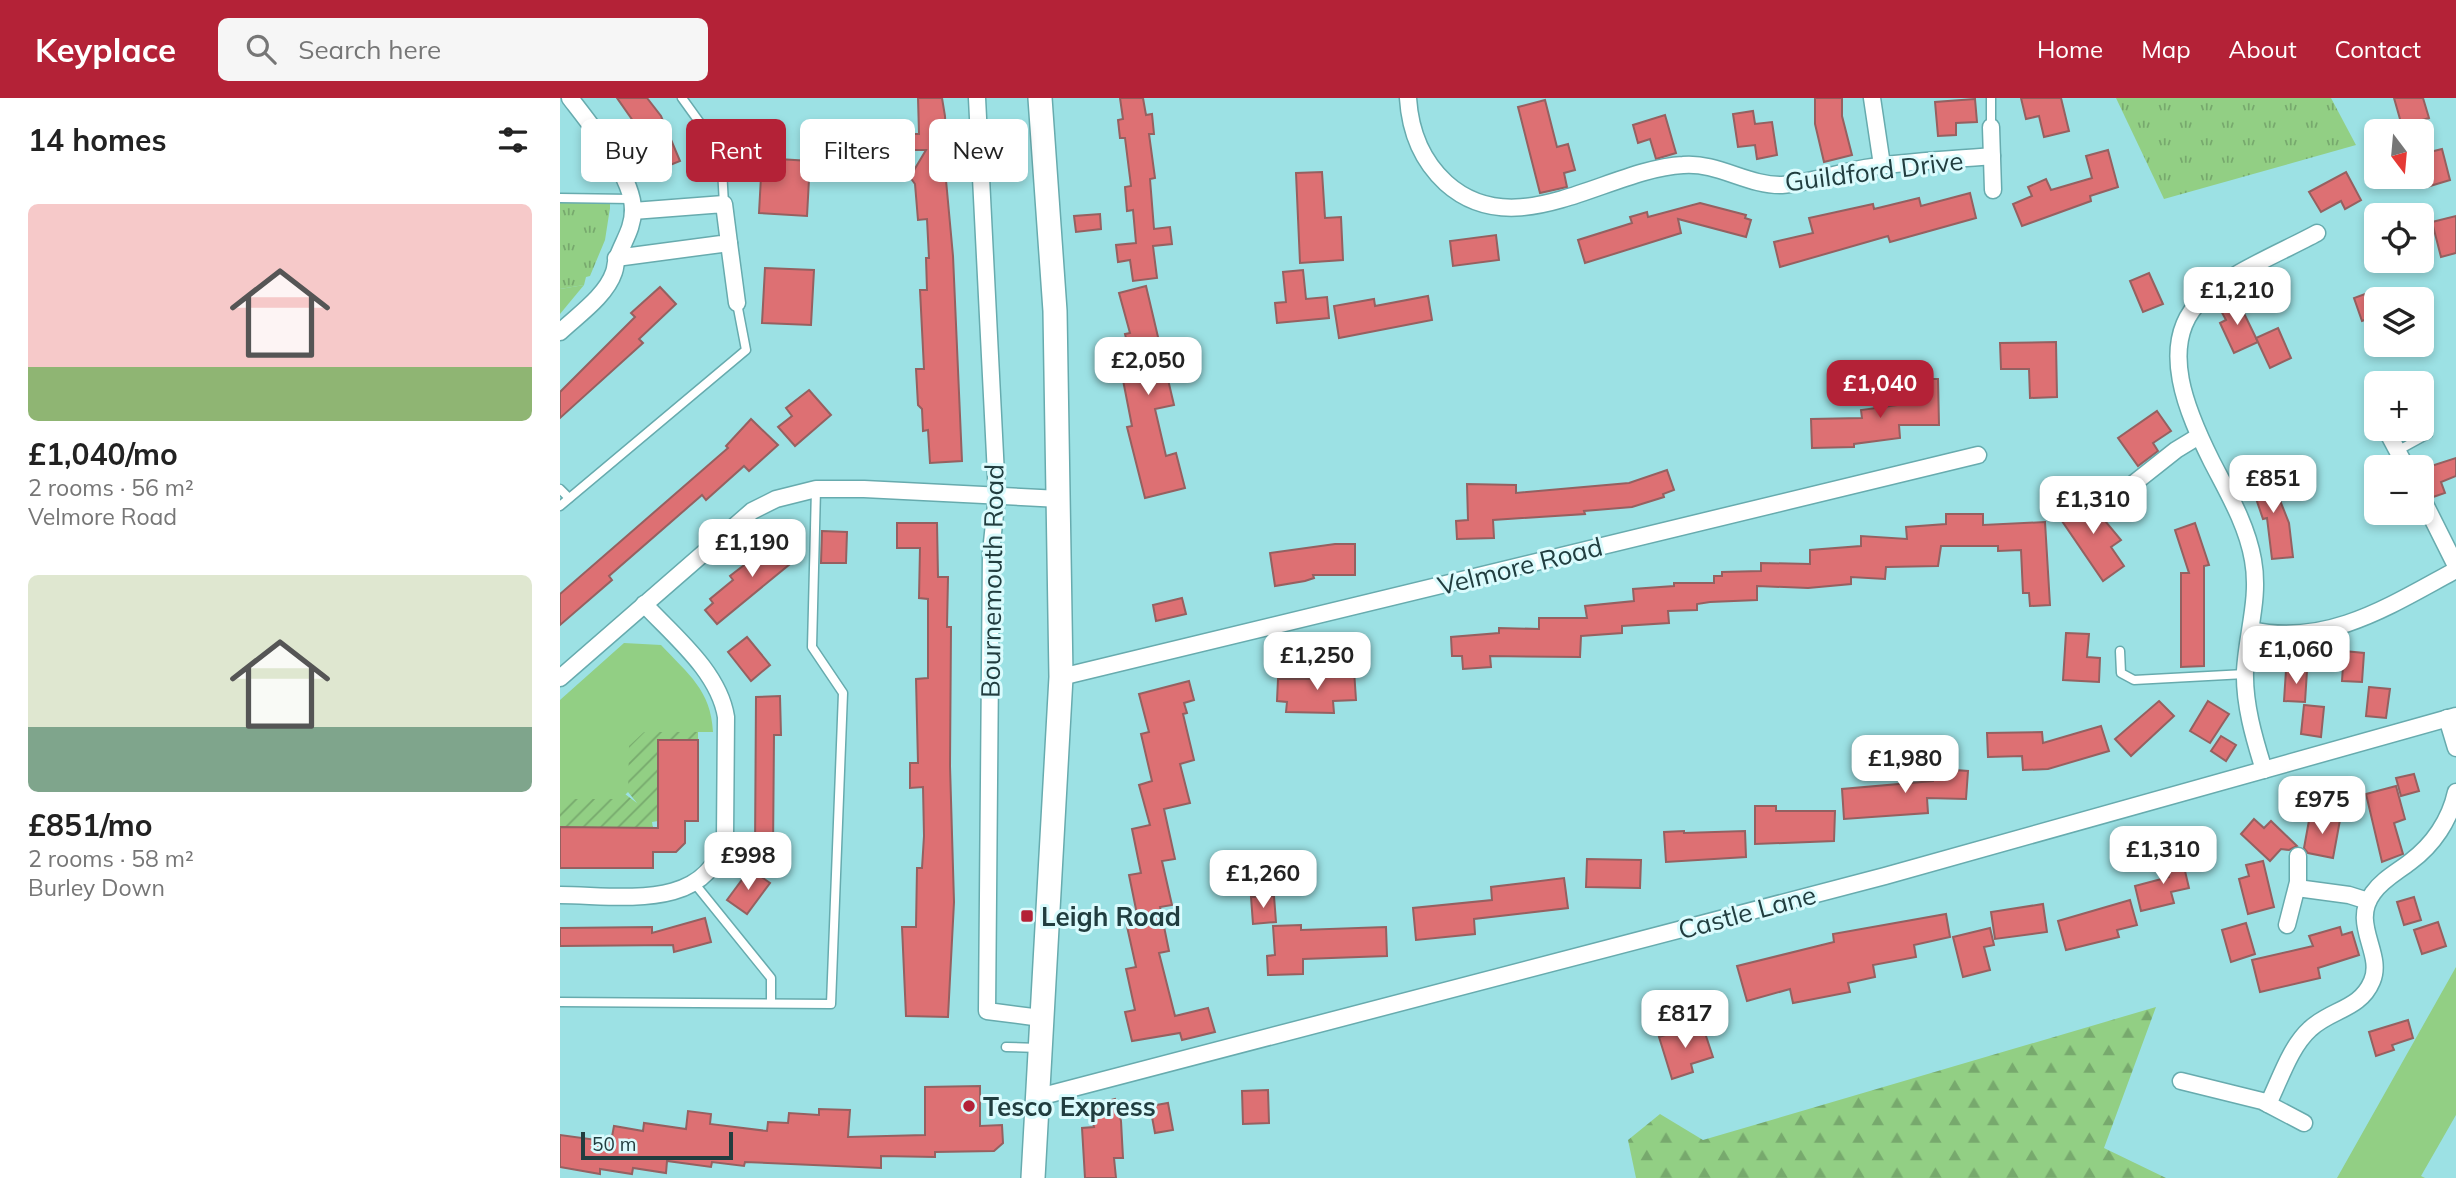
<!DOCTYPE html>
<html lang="en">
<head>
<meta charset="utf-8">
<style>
	:root { --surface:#fff; --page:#f6f6f6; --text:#222; --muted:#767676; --accent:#b42237 }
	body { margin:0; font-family:Mulish,sans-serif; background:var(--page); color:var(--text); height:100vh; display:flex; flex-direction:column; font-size:26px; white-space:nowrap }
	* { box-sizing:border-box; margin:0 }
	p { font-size:23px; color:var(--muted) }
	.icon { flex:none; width:38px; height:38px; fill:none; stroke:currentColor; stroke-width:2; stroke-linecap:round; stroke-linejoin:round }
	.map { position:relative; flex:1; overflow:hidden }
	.details { display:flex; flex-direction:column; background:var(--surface); width:560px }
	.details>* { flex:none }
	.banner { position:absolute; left:21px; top:21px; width:665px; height:63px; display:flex; gap:14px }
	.needle { width:46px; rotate:164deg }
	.tools { position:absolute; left:1804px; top:21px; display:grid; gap:14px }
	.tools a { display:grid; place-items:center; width:70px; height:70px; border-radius:10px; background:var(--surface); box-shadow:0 4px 10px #0003; font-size:35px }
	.scale { position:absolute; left:21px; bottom:18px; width:152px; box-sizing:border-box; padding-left:7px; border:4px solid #213d3f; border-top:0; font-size:19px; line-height:24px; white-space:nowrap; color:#213d3f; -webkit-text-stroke:5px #dafbfd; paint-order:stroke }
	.price { position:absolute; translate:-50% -60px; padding:0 16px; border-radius:14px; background:#fff; color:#222; font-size:23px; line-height:46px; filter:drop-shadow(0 2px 4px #0008) }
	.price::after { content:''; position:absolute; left:50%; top:42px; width:21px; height:16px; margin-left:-10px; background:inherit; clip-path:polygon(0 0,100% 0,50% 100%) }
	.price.active { background:var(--accent); color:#fff }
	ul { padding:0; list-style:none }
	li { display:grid; align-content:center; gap:14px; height:371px; padding:0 28px }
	li span { display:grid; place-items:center; height:217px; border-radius:10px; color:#555 }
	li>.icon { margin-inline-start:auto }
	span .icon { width:126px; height:126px; fill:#fffc; stroke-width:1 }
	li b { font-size:30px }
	h2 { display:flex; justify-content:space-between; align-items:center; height:84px; padding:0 28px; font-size:30px }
	.pill { padding:0 24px; border-radius:10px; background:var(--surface); box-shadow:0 4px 10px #0003; font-size:24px; line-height:63px }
	.pill.active { background:var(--accent); color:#fff }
	header { display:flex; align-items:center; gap:42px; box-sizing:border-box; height:98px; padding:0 35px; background:var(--accent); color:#fff }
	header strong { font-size:33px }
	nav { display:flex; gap:38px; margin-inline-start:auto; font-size:24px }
	.search { width:490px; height:63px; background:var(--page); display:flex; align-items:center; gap:18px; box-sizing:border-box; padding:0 24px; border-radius:10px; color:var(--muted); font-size:26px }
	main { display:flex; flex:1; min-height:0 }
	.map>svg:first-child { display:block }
	.grass { fill:#92cf84 }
	.forest { fill:url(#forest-firs) }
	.park { fill:url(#park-tufts) }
	.garden { fill:url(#garden-furrows) }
	.building { fill:#dd7073; stroke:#956060; stroke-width:2 }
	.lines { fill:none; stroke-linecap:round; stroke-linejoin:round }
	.lane-casing { stroke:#67abae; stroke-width:11 }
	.street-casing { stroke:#67abae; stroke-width:19 }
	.secondary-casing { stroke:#67abae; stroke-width:26 }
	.lane { stroke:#fff; stroke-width:8 }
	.street { stroke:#fff; stroke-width:16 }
	.secondary { stroke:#fff; stroke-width:23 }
	.poi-dot { fill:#b42237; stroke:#dafbfd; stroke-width:2.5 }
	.labels { text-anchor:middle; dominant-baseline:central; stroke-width:6; stroke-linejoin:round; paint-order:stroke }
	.street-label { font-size:26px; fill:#213d3f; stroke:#dafbfd }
	.poi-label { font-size:26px; font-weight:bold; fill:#213d3f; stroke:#dafbfd; text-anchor:start }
</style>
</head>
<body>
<header>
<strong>Keyplace</strong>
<div class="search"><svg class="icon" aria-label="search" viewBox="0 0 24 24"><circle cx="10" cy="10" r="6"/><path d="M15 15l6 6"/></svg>Search here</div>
<nav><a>Home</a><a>Map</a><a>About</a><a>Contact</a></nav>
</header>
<main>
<section class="details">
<h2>14 homes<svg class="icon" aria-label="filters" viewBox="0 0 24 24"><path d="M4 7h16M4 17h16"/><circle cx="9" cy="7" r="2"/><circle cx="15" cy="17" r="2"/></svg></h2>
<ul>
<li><span style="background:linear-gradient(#f6c9c9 75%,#8fb573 0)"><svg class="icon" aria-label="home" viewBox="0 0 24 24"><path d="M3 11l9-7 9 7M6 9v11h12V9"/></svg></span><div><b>£1,040/mo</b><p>2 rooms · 56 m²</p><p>Velmore Road</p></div></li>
<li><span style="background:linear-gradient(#dfe7d0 70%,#7fa58c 0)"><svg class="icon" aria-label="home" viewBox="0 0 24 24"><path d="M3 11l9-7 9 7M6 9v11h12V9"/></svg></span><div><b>£851/mo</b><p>2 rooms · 58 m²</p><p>Burley Down</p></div></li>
</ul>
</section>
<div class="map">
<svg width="1896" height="1080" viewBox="0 0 1896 1080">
	<defs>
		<pattern id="forest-firs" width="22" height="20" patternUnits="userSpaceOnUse" patternTransform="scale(1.75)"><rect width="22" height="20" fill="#92cf84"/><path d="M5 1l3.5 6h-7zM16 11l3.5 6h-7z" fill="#77a96d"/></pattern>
		<pattern id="park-tufts" width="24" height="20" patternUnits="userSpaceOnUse" patternTransform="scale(1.75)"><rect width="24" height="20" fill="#92cf84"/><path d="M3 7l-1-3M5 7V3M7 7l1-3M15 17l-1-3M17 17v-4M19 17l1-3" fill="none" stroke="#77a96d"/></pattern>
		<pattern id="garden-furrows" width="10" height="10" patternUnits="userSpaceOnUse" patternTransform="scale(1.75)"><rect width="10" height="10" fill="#92cf84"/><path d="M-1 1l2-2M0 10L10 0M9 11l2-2" fill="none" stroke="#77a96d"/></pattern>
	</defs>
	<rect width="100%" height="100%" fill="#9ce1e4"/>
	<g class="grass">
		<polygon points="24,187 0,216 0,191"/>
		<path d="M64 545 101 547C128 576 151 592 153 634H84L69 693 61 701H0V602Z"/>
		<polygon points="1896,869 1896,1017 1861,1078 1865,1080 1777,1080"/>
	</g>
	<polygon class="forest" points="1596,909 1544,1050 1606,1080 1076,1080 1068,1042 1100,1016 1143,1042"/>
	<g class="park">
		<polygon points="1556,0 1771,0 1796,47 1604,101"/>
		<polygon points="0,104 50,105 50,110 45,142 30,178 26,179 24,187 0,191"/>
	</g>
	<polygon class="garden" points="84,634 138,634 138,642 98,642 98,723 92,724 93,730 0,729 0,701 60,701 65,696 77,705 68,694 69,648"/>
	<g class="building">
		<polygon points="57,0 87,0 101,18 120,63 98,72 78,30"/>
		<polygon points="358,0 382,0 385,18 388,82 386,82 393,158 402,363 370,365 368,332 363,333 362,311 358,307 356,271 364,271 360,192 367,192 366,160 369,160 367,121 358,122 355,86 350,79 366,52 353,52 352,36 359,36"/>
		<polygon points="560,0 583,0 586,17 592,16 594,36 589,36 595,80 590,81 594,131 610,129 612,146 593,148 597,180 573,183 570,162 558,164 556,147 576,145 573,112 567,113 565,89 571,88 565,40 560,40 558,22 563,21"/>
		<polygon points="1255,0 1282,0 1282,18 1292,57 1264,64 1255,26"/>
		<polygon points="1461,0 1501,0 1509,33 1484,39 1479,18 1466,21"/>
		<polygon points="1834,0 1863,0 1869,20 1842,28"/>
		<polygon points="1415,1 1417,24 1396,25 1396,37 1378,38 1375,4"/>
		<polygon points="985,2 997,49 1008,46 1015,72 1004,75 1007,89 980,95 958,9"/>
		<polygon points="1193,13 1195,26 1212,24 1217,57 1197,61 1195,47 1178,49 1173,16"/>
		<polygon points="1105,17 1116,55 1096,61 1090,41 1078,45 1073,27"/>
		<polygon points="1882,51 1890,82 1867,89 1862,56"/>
		<polygon points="1548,52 1558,89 1530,98 1531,103 1462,128 1453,106 1472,98 1468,89 1486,81 1491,92 1532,80 1526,58"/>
		<polygon points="202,60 250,63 247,118 199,115"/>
		<polygon points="762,74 765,120 781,119 783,162 740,165 736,75"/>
		<polygon points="1786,74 1801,102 1785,111 1781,103 1761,114 1749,94"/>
		<polygon points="1410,95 1416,120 1330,144 1328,138 1220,169 1214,144 1253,135 1249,120 1313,106 1314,111 1359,100 1361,108"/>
		<polygon points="1140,105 1186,117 1185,120 1191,122 1186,139 1118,121 1121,135 1025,165 1018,142 1072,125 1070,119 1087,114 1088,119"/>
		<polygon points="540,116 541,131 516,134 514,118"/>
		<polygon points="1896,118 1896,155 1881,159 1872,124"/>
		<polygon points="936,137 939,162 893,168 890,143"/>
		<polygon points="205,170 254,172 251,227 202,225"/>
		<polygon points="743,172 746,201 767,199 769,220 717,225 715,205 726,204 723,174"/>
		<polygon points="1589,175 1603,206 1583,214 1570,183"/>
		<polygon points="586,188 614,307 595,311 606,358 616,355 625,390 585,400 567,329 572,328 562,277 574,275 565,236 570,235 559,195"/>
		<polygon points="100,189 116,206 79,241 83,245 0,320 0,294 75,219 71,215"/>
		<polygon points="1816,192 1816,218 1802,223 1794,200"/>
		<polygon points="868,198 872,222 779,240 774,208 814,201 815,208"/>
		<polygon points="1677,201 1698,244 1674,255 1660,225 1666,222 1659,209"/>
		<polygon points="1718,230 1731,260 1710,270 1696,240"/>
		<polygon points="1496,244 1497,299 1470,300 1469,271 1441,271 1440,245"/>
		<polygon points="1353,281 1378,281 1379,327 1339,327 1340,340 1294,346 1294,349 1252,350 1251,321 1302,320 1301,312 1353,305"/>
		<polygon points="249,292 271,317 235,348 218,329 232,318 226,310"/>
		<polygon points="1597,313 1611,333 1593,345 1598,353 1578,368 1558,340"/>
		<polygon points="191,321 218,347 189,373 184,368 146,402 142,397 49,478 52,482 0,527 0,496 168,350 166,348"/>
		<polygon points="1896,360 1896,378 1881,384 1885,395 1873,399 1865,390 1862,371"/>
		<polygon points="1107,372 1114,392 1103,396 1104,399 1072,409 1024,413 1025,416 933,422 934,440 897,441 896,423 908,422 907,386 956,387 956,395 1069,385"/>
		<polygon points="1708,372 1729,425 1733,459 1712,461 1707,420 1703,421 1689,380"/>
		<polygon points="1521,394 1561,442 1551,449 1564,468 1543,483 1502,423 1514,422 1503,407"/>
		<polygon points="1386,416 1423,416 1423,427 1485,424 1490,507 1470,508 1469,495 1463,495 1461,452 1438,453 1438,448 1381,448 1378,468 1326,469 1325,481 1291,479 1291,486 1248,490 1197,488 1197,502 1150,504 1137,506 1137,512 1108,513 1109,525 1062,528 1062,535 1021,538 1020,559 930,558 931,569 903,571 902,558 892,558 891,539 939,535 939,530 979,531 979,520 1027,520 1025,508 1074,503 1073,491 1114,488 1114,485 1154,485 1154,478 1162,478 1162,474 1201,473 1201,465 1250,466 1250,452 1301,448 1301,438 1347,441 1346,429 1386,426"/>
		<polygon points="337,425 377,425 378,479 388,479 387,529 391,529 390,668 394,804 388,919 346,918 342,829 356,829 357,770 362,770 364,738 363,689 350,690 350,665 358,665 356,581 368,580 368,501 359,500 360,450 337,450"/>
		<polygon points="1635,425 1649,467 1644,468 1644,568 1621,569 1621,475 1629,475 1615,432"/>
		<polygon points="262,433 287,434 286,465 261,465"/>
		<polygon points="226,439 241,457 157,526 145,512 153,505 150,501 173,482 170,478 192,461 194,464"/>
		<polygon points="775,446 795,446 795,477 753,477 754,480 745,483 715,488 710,455"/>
		<polygon points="622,500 626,516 596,523 593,507"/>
		<polygon points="1506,535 1529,536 1527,559 1540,560 1539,584 1503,582"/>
		<polygon points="187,539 210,567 191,583 168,554"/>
		<polygon points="1784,553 1804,555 1802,584 1782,583"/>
		<polygon points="794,572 796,602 773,603 774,615 726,614 727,604 717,603 718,581 754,581 754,574"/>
		<polygon points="1726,572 1747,573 1745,604 1724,603"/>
		<polygon points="629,583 634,602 624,605 627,615 623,616 634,662 620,666 630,705 604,711 615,761 602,763 612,807 600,809 609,853 599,855 615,918 648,910 655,934 622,942 620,935 572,943 565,914 575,912 566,871 576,869 566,824 578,821 569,777 581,775 572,731 590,727 579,687 592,683 581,636 589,634 579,596"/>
		<polygon points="1809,589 1830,591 1826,620 1806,618"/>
		<polygon points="220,598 221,637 214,637 213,753 195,753 196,599"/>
		<polygon points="1599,603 1614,618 1571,658 1555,641"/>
		<polygon points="1648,603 1669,616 1650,645 1630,633"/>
		<polygon points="1744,607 1764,609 1761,639 1741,636"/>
		<polygon points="1541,628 1549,653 1488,671 1463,672 1462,658 1428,659 1427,635 1482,634 1483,645"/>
		<polygon points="1661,638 1676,647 1666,663 1651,653"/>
		<polygon points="98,642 138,642 138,723 125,723 125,745 116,754 93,754 93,770 0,770 0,729 98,730"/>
		<polygon points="1374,664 1395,665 1395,672 1408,673 1406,701 1367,700 1368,715 1284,721 1282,691 1373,683"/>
		<polygon points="1854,676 1859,693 1841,698 1836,680"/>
		<polygon points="1836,688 1845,721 1834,725 1843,756 1822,764 1806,696"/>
		<polygon points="1195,708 1216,708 1216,713 1275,713 1274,743 1195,746"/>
		<polygon points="1750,717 1780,722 1773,760 1748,755 1744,750"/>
		<polygon points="1694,721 1704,730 1711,723 1737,748 1729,752 1721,751 1710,763 1681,736"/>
		<polygon points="1124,733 1124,735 1185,733 1186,759 1106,764 1104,734"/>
		<polygon points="1621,756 1629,790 1611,794 1614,805 1581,813 1575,788 1609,779 1604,760"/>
		<polygon points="1027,761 1081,762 1080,790 1026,789"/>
		<polygon points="1703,763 1714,809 1688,816 1679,781 1689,778 1686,767"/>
		<polygon points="190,771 210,785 187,816 167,802"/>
		<polygon points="1004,780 1008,810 914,821 915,836 856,842 853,810 932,802 931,789"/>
		<polygon points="714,798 716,824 693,826 691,799"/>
		<polygon points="1854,799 1861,822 1844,827 1837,804"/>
		<polygon points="1570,802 1577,827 1557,832 1559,839 1506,852 1498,823"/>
		<polygon points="1483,806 1487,834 1435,841 1431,814"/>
		<polygon points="1386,816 1390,839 1354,847 1356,859 1313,867 1315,879 1288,885 1290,894 1233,905 1230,891 1187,903 1177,868 1274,844 1273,836"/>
		<polygon points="145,820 151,844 114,854 113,847 0,848 0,830 92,829 92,835"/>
		<polygon points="1878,824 1886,848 1862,856 1854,832"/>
		<polygon points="1686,825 1695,856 1671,864 1662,832"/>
		<polygon points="741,827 741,832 826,829 827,858 743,861 743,876 708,877 707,858 715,857 713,828"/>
		<polygon points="1780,829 1782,837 1792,834 1799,857 1758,870 1760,880 1700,894 1692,862 1753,848 1749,838"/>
		<polygon points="1430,830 1434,847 1424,849 1430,872 1403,879 1393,839"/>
		<polygon points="1848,922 1853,940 1832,947 1834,952 1816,958 1809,934"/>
		<polygon points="1142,926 1153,959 1131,966 1133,974 1112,981 1099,939"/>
		<polygon points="420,988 420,1028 442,1027 443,1045 434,1053 375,1054 375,1059 321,1058 321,1070 185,1064 184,1068 152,1064 151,1069 107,1063 106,1075 73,1070 72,1076 40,1071 40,1076 0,1069 0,1037 51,1044 54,1028 83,1033 84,1025 126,1031 128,1013 151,1016 150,1026 207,1033 208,1024 228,1025 229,1015 259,1017 259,1011 290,1012 288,1039 365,1037 365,989"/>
		<polygon points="708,992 709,1025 683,1026 682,993"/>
		<polygon points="555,1001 561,1023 563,1060 554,1060 556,1080 525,1080 522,1030 534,1029 529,1008"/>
		<polygon points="608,1005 613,1032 595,1035 590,1008"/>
	</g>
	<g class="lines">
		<g class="lane-casing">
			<g id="lane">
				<polyline points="122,0 161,54 164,106"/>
				<polyline points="1431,29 1431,0"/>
				<polyline points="0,100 72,101"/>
				<polyline points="1837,353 1868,336"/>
				<polyline points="0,391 9,400"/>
				<polyline points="0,408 186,252 177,205"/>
				<polyline points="1560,553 1561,575 1574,582 1685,576"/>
				<polyline points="135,786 211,880 211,904"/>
				<polyline points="0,904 271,906 283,595 252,549 256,391"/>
				<polyline points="446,949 479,950"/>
			</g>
		</g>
		<g class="street-casing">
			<g id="street">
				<polyline points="417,0 437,397 431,454 427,913 481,920"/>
				<path d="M848 0C850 32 861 62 886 85 956 148 1047 71 1123 67 1158 64 1188 88 1222 87 1250 85 1277 75 1305 70 1346 63 1389 62 1432 58"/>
				<polyline points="1312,0 1322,67"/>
				<polyline points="1431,29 1433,92"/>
				<polyline points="169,145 177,205"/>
				<polyline points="56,160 169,145 164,106 73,113"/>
				<path d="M0 234C18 217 46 198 54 174 56 169 55 163 58 158 64 142 73 130 73 112 73 78 30 26 10 0"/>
				<polyline points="1829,337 1846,369"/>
				<polyline points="1862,400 1896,468"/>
				<polyline points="1549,405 1616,352 1639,338"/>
				<path d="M1691 532C1768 549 1831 507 1896 472"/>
				<polyline points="501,579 1418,357"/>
				<polyline points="0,580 192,413 216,401 256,391 304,391 500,401"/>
				<polyline points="1887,620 1896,650"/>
				<path d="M1704 672C1694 640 1684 606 1685 573 1687 535 1700 500 1693 462 1687 427 1668 395 1652 364 1629 318 1595 245 1642 201 1668 176 1724 153 1757 135"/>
				<polyline points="1737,790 1789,797 1808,803"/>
				<path d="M0 797C60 797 148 815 165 739L166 619C159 574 114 538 84 506"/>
				<polyline points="1727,827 1738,784 1738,758"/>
				<polyline points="1621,983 1702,1003 1744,1025"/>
				<polyline points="475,1000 1325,778 1896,618"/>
				<path d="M1708 1006C1720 982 1730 949 1750 931 1771 911 1800 912 1812 883 1824 855 1790 826 1813 795 1822 782 1837 774 1850 764 1873 747 1890 722 1896 694"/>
			</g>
		</g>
		<g class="secondary-casing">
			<polyline id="secondary" points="473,1080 501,579 495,213 480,0"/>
		</g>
		<use href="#lane" class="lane"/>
		<use href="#street" class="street"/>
		<use href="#secondary" class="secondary"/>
	</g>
	<g class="poi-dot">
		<rect x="460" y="811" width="14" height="14" rx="3.5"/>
		<circle cx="409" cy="1008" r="7"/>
	</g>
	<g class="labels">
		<g class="street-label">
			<text transform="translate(1314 73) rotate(-7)">Guildford Drive</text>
			<text transform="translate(960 468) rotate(-14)">Velmore Road</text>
			<text transform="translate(432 483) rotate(-89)">Bournemouth Road</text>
			<text transform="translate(1187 814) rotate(-15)">Castle Lane</text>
		</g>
		<g class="poi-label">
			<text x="481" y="818">Leigh Road</text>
			<text x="423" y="1008">Tesco Express</text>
		</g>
	</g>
</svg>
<div class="tools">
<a><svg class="needle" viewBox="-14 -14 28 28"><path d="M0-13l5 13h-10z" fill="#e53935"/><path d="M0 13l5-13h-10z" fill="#767676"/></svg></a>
<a><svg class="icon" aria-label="locate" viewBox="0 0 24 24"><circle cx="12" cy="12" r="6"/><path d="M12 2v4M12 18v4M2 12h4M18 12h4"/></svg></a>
<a><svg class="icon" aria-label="layers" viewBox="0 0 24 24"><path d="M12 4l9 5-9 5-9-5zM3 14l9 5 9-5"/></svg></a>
<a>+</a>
<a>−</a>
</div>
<div class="scale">50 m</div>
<b class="price" style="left:1677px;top:229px">£1,210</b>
<b class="price" style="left:588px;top:299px">£2,050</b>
<b class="price active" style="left:1320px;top:322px">£1,040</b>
<b class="price" style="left:1713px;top:417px">£851</b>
<b class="price" style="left:1533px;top:438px">£1,310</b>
<b class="price" style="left:192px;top:481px">£1,190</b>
<b class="price" style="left:1736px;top:588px">£1,060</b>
<b class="price" style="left:757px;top:594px">£1,250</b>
<b class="price" style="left:1345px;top:697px">£1,980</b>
<b class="price" style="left:1762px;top:738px">£975</b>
<b class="price" style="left:1603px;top:788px">£1,310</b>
<b class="price" style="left:188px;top:794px">£998</b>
<b class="price" style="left:703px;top:812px">£1,260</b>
<b class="price" style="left:1125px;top:952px">£817</b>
<div class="banner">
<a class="pill">Buy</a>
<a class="pill active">Rent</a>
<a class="pill">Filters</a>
<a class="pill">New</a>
</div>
</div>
</main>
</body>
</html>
